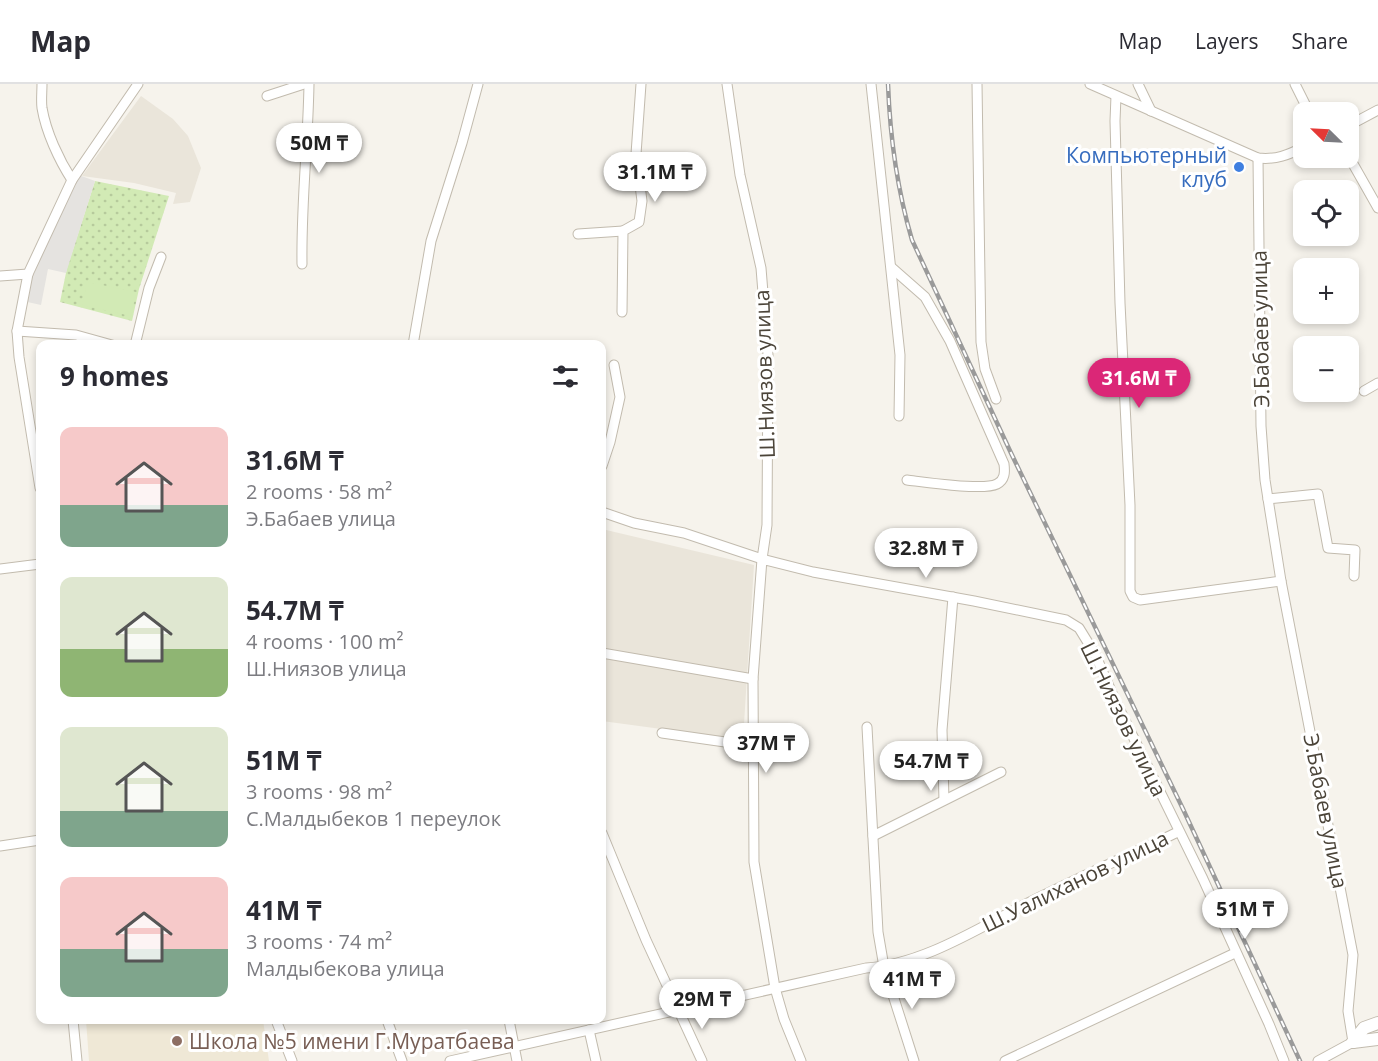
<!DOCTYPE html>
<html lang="en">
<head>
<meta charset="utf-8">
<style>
	:root { --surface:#fff; --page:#f2f2f3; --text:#2b2b33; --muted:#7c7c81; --line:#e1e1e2; --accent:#db2777 }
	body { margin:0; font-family:"Open Sans",sans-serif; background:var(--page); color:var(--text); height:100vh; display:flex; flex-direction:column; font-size:22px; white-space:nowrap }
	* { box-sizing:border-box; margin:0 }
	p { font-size:20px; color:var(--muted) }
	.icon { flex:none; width:33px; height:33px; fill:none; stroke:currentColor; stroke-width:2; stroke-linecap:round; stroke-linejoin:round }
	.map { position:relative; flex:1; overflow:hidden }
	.side { position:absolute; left:36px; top:256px; width:570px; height:684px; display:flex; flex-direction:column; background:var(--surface); border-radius:12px; box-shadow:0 3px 9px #0003 }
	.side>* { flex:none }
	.needle { width:39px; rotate:294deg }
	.fabs { position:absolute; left:1293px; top:18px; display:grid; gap:12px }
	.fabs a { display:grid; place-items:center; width:66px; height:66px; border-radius:12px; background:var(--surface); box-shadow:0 3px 9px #0003; font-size:30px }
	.price { position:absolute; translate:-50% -51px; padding:0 14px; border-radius:21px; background:#fff; color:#222; font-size:20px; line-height:39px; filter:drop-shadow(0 2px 3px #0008) }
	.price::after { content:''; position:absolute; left:50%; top:36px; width:18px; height:14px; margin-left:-9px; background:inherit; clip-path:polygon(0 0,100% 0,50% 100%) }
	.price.selected { background:var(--accent); color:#fff }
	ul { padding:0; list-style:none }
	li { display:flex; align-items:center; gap:18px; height:150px; padding:0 24px }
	li span { display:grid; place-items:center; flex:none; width:168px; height:120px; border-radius:12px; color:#555 }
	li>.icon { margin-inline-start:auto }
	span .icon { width:72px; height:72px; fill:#fffc; stroke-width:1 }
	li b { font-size:26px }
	h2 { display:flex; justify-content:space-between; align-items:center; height:72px; padding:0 24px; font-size:26px }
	header { display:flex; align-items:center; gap:36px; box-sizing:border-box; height:84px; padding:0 30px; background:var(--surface); border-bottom:2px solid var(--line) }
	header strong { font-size:28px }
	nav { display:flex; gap:33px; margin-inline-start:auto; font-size:21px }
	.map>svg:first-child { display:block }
	.residential { fill:#eae5da }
	.education { fill:#efe8d6 }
	.green { fill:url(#green-dots) }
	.pitch { fill:#d2eab5 }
	.parking { fill:#e5e3e0 }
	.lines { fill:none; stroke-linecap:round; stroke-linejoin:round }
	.minor-casing { stroke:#c2bbae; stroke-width:11 }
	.tertiary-casing { stroke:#c2bbae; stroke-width:14 }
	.minor { stroke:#fff; stroke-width:9 }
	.tertiary { stroke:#fff; stroke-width:12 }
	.rail-casing { stroke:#9a9a9a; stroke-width:4.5 }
	.rail { stroke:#fff; stroke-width:2; stroke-dasharray:7; stroke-linecap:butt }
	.shop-dot { fill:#3f7fe0; stroke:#fff; stroke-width:2 }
	.education-dot { fill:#8d6e63; stroke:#fff; stroke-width:2 }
	.labels { text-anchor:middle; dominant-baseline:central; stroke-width:6; stroke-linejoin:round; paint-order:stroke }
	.shop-label { font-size:21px; fill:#366cbe; stroke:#fff; text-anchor:end }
	.street-label { font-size:21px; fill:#4b4439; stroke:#fff }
	.education-label { font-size:21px; fill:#785e54; stroke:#fff; text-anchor:start }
</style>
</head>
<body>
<header>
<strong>Map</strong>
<nav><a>Map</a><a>Layers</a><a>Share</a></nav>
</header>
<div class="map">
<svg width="1378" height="977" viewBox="0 0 1378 977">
	<defs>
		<pattern id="green-dots" width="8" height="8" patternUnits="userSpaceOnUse" patternTransform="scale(1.5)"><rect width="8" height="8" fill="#d2eab5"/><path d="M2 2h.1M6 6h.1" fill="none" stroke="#b6ca9c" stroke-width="1.8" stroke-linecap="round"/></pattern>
	</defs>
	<rect width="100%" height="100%" fill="#f6f3ec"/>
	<g class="residential">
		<polygon points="141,12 173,35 188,52 201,84 190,118 173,120 176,109 134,99 82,92"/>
		<polygon points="602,445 754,481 743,656 602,637"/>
	</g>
	<polygon class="education" points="86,936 263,936 269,977 89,977"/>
	<polygon class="green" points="95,97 169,112 139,205 132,237 60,218 67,184"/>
	<polygon class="pitch" points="87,198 136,208 131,232 82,221"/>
	<polygon class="parking" points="76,90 95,97 66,189 48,185 41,221 23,217 28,190"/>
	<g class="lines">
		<g class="minor-casing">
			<g id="minor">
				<path d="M42 0C42 8 41 17 42 24 46 48 59 76 72 96"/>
				<polyline points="871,0 900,271 899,332"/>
				<polyline points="977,0 981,258 985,285 996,315"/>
				<path d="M1090 0 1258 74C1276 76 1288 71 1304 63"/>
				<polyline points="1138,0 1151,27"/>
				<polyline points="1295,0 1309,28"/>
				<polyline points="267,12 304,0"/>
				<polyline points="1116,12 1115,37 1120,219 1130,421 1130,507 1133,513 1140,516 1281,497"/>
				<polyline points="1348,42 1378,26"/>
				<polyline points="1348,71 1378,124"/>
				<polyline points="1258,74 1261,342 1265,396 1281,497 1353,871 1348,927 1353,958 1318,977"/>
				<polyline points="578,150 623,147"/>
				<path d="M302 180C301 120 308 60 309 0"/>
				<path d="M892 184 925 213 950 257 1004 380C1005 388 1005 396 997 400 983 407 924 398 907 396"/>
				<polyline points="28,190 17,247 19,273 40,404"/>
				<polyline points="0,192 28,190 72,96 138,0"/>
				<polyline points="622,228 623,147 639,138 642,117 636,70 641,0"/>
				<polyline points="17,247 76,251 112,261"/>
				<polyline points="135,261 149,204 161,173"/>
				<polyline points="413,261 431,157 462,59 478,0"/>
				<polyline points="1364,307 1378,299"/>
				<polyline points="602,382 610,358 620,313 614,281"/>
				<polyline points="1268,415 1318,410 1328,464 1355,466 1354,492"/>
				<polyline points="602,428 634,439 684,449 762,475 767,441 768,271 761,184 740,91 727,0"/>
				<polyline points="0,485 40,480"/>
				<polyline points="602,569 753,595"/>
				<polyline points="867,643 878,848 884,883 914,977"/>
				<polyline points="662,649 753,662"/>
				<polyline points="944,716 942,646 953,513"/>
				<polyline points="602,749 646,856 702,977"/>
				<polyline points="873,752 1001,688"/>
				<polyline points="0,762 40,756"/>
				<polyline points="73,936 77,977"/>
				<polyline points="276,936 292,977"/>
				<polyline points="387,936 402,977"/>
				<polyline points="509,936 517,977"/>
				<polyline points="589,946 596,977"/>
				<path d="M450 977 866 884C921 881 977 845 1026 820 1076 795 1127 772 1178 748"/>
				<polyline points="801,977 784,935 775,904 754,778 753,595 762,475 813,488 974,517 1066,536 1079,544 1095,570 1115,616 1203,795 1269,940 1284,977"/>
				<polyline points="1005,977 1235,869"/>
			</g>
		</g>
		<g class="tertiary-casing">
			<g id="tertiary">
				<polyline points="1353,958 1364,944 1378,939"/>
				<polyline points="1353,958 1378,955"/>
			</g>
		</g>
		<use href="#minor" class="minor"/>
		<use href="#tertiary" class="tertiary"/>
		<g class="rail-casing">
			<path id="rail" d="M888 0C890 53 897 105 912 156L1011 369 1183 725 1300 977"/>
		</g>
		<use href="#rail" class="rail"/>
	</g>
	<circle class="shop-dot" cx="1239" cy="83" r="6"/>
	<circle class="education-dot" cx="177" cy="957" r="6"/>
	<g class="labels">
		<g class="shop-label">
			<text x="1227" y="71">Компьютерный<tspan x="1227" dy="24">клуб</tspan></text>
		</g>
		<g class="street-label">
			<text transform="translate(1260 245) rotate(-91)">Э.Бабаев улица</text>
			<text transform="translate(764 290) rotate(-92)">Ш.Ниязов улица</text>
			<text transform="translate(1124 635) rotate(64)">Ш.Ниязов улица</text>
			<text transform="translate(1326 727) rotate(79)">Э.Бабаев улица</text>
			<text transform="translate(1075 797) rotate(-26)">Ш.Уалиханов улица</text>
		</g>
		<g class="education-label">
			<text x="189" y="957">Школа №5 имени Г.Муратбаева</text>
		</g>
	</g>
</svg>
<div class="fabs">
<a><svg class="needle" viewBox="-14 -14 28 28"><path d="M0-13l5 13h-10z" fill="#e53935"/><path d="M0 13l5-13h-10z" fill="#7c7c81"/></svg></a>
<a><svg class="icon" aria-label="locate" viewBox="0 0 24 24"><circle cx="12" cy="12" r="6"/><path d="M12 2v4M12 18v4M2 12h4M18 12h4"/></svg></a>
<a>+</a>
<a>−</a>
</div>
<b class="price" style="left:319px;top:90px">50M ₸</b>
<b class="price" style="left:655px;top:119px">31.1M ₸</b>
<b class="price selected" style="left:1139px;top:325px">31.6M ₸</b>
<b class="price" style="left:926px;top:495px">32.8M ₸</b>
<b class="price" style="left:766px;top:690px">37M ₸</b>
<b class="price" style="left:931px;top:708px">54.7M ₸</b>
<b class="price" style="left:1245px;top:856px">51M ₸</b>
<b class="price" style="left:912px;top:926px">41M ₸</b>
<b class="price" style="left:702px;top:946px">29M ₸</b>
<section class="side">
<h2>9 homes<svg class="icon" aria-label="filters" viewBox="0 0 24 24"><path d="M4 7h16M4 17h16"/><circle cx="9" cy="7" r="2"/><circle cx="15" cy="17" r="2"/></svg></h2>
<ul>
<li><span style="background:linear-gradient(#f6c9c9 65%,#7fa58c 0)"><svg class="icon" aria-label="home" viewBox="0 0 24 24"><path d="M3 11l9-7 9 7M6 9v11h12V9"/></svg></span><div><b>31.6M ₸</b><p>2 rooms · 58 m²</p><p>Э.Бабаев улица</p></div></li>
<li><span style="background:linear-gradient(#dfe7d0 60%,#8fb573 0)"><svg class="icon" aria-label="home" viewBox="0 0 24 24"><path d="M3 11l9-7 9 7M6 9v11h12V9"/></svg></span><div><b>54.7M ₸</b><p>4 rooms · 100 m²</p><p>Ш.Ниязов улица</p></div></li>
<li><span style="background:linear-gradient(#dfe7d0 70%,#7fa58c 0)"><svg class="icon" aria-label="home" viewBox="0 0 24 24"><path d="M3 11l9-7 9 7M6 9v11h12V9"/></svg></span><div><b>51M ₸</b><p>3 rooms · 98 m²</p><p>С.Малдыбеков 1 переулок</p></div></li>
<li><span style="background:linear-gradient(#f6c9c9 60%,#7fa58c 0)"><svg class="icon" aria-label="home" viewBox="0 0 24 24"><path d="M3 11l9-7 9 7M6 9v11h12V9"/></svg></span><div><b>41M ₸</b><p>3 rooms · 74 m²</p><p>Малдыбекова улица</p></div></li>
</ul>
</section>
</div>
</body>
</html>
